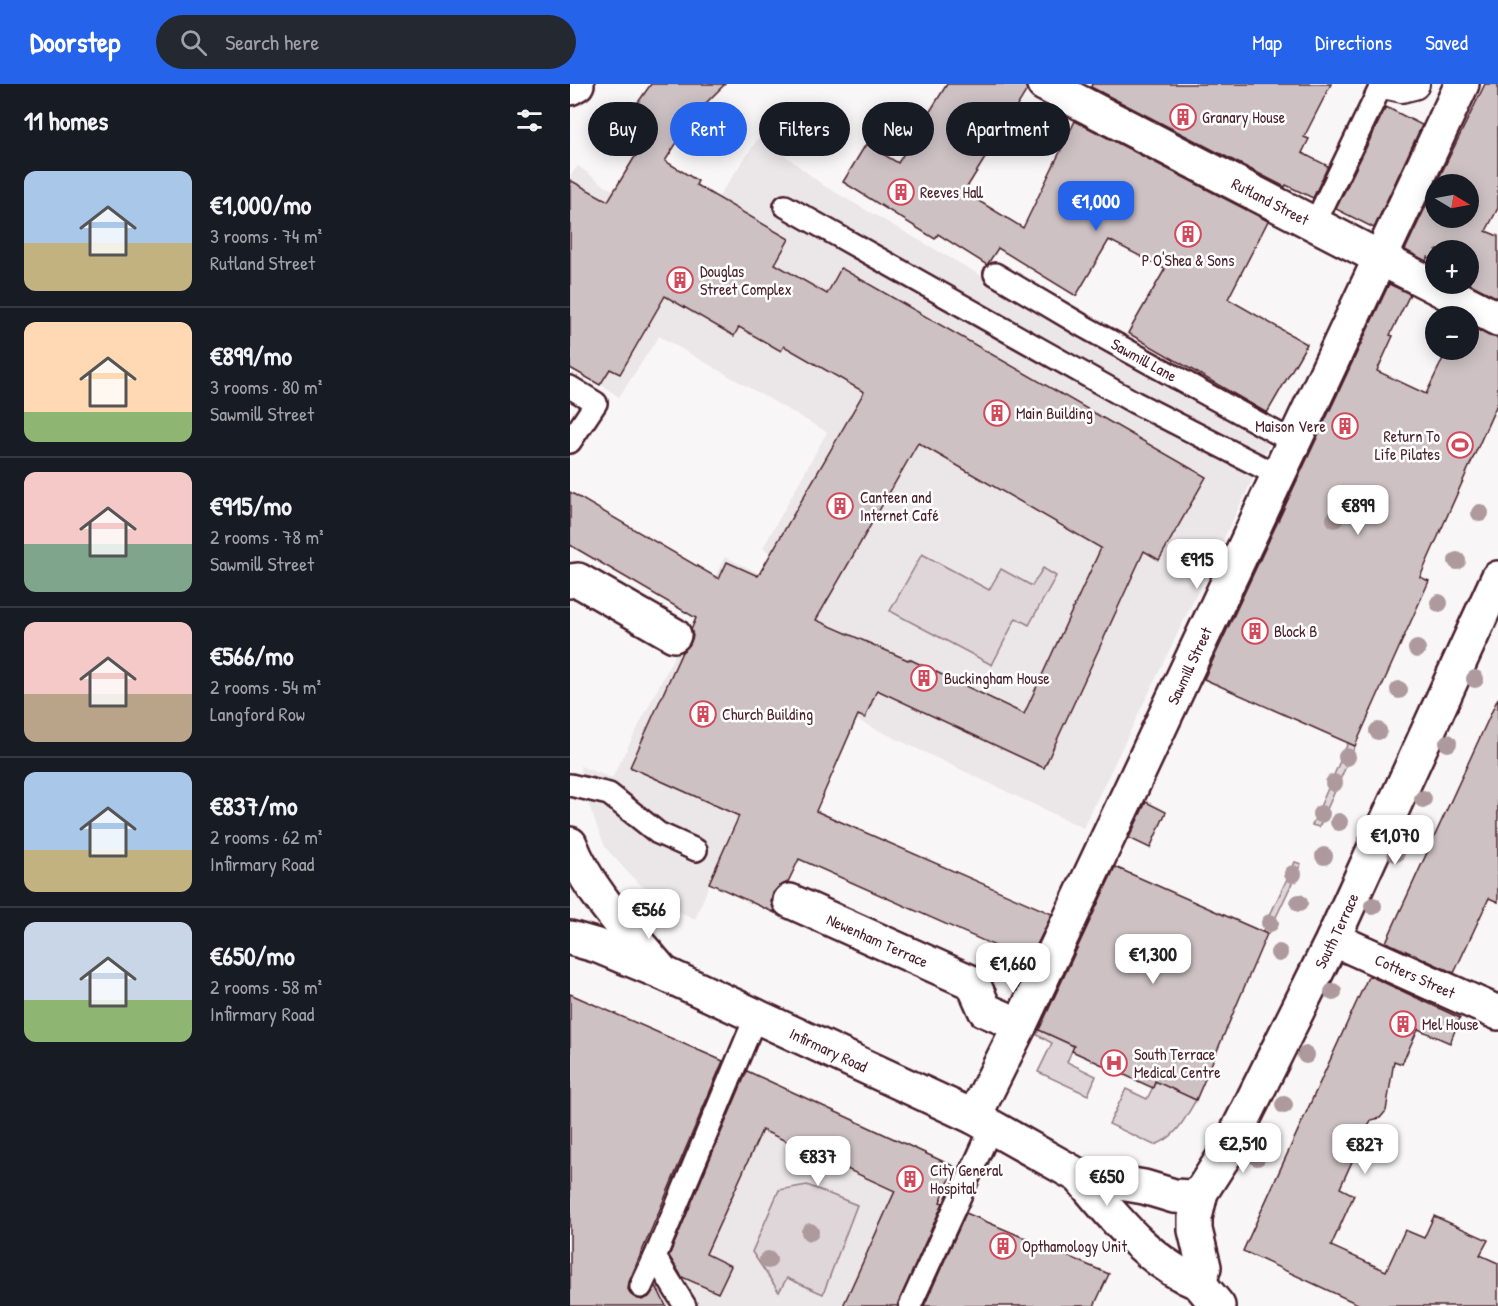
<!DOCTYPE html>
<html lang="en">
<head>
<meta charset="utf-8">
<style>
	:root { --surface:#171b24; --page:#242831; --text:#f1f3f6; --muted:#9ea1a6; --line:#363941; --accent:#2563eb }
	body { margin:0; font-family:"Patrick Hand",sans-serif; background:var(--page); color:var(--text); height:100vh; display:flex; flex-direction:column; font-size:22px; white-space:nowrap }
	* { box-sizing:border-box; margin:0 }
	p { font-size:20px; color:var(--muted) }
	.icon { flex:none; width:33px; height:33px; fill:none; stroke:currentColor; stroke-width:2; stroke-linecap:round; stroke-linejoin:round }
	.map { position:relative; flex:1; overflow:hidden }
	.drawer { display:flex; flex-direction:column; background:var(--surface); width:570px }
	.drawer>* { flex:none }
	.guide { position:absolute; left:18px; top:18px; width:570px; height:54px; display:flex; gap:12px }
	.needle { width:39px; rotate:100deg }
	.tools { position:absolute; left:855px; top:90px; display:grid; gap:12px }
	.tools a { display:grid; place-items:center; width:54px; height:54px; border-radius:50%; background:var(--surface); box-shadow:0 3px 15px #0003; font-size:30px }
	.price { position:absolute; translate:-50% -51px; padding:0 14px; border-radius:12px; background:#fff; color:#222; font-size:20px; line-height:39px; filter:drop-shadow(0 2px 3px #0008) }
	.price::after { content:''; position:absolute; left:50%; top:36px; width:18px; height:14px; margin-left:-9px; background:inherit; clip-path:polygon(0 0,100% 0,50% 100%) }
	.price.active { background:var(--accent); color:#fff }
	ul { padding:0; list-style:none }
	li { display:flex; align-items:center; gap:18px; height:150px; padding:0 24px }
	li+li { border-top:2px solid var(--line) }
	li span { display:grid; place-items:center; flex:none; width:168px; height:120px; border-radius:12px; color:#555 }
	li>.icon { margin-inline-start:auto }
	span .icon { width:72px; height:72px; fill:#fffc; stroke-width:1 }
	li b { font-size:26px }
	h2 { display:flex; justify-content:space-between; align-items:center; height:72px; padding:0 24px; font-size:26px }
	.tag { padding:0 21px; border-radius:27px; background:var(--surface); box-shadow:0 3px 15px #0003; font-size:21px; line-height:54px }
	.tag.active { background:var(--accent); color:#fff }
	header { display:flex; align-items:center; gap:36px; box-sizing:border-box; height:84px; padding:0 30px; background:var(--accent); color:#fff }
	header strong { font-size:28px }
	nav { display:flex; gap:33px; margin-inline-start:auto; font-size:21px }
	.search { width:420px; height:54px; background:var(--page); display:flex; align-items:center; gap:15px; box-sizing:border-box; padding:0 21px; border-radius:33px; color:var(--muted); font-size:22px }
	main { display:flex; flex:1; min-height:0 }
	.map>svg:first-child { display:block }
	.built { fill:#ebe6e8 }
	.green { fill:#ded6d9; stroke:#947a82; stroke-width:1.5 }
	.building { fill:#cdc1c4; stroke:#4a1f2b; stroke-width:1.5; fill-rule:evenodd }
	.lines { fill:none; stroke-linecap:round; stroke-linejoin:round }
	.service-casing { stroke:#4a1f2b; stroke-width:26 }
	.pedestrian-casing { stroke:#4a1f2b; stroke-width:34 }
	.minor-casing { stroke:#4a1f2b; stroke-width:38 }
	.tertiary-casing { stroke:#4a1f2b; stroke-width:38 }
	.secondary-casing { stroke:#4a1f2b; stroke-width:38 }
	.service { stroke:#fff; stroke-width:21 }
	.pedestrian { stroke:#fff; stroke-width:30 }
	.minor { stroke:#fff; stroke-width:33 }
	.tertiary { stroke:#fff; stroke-width:33 }
	.secondary { stroke:#fff; stroke-width:33 }
	.tree { fill:#ad999e }
	.labels { text-anchor:middle; dominant-baseline:central; stroke-width:5; stroke-linejoin:round; paint-order:stroke }
	.poi-label { font-size:16px; fill:#4a1f2b; stroke:#fff; text-anchor:start }
	.street-label { font-size:16px; fill:#4a1f2b; stroke:#fff }
</style>
</head>
<body>
<header>
<strong>Doorstep</strong>
<div class="search"><svg class="icon" aria-label="search" viewBox="0 0 24 24"><circle cx="10" cy="10" r="6"/><path d="M15 15l6 6"/></svg>Search here</div>
<nav><a>Map</a><a>Directions</a><a>Saved</a></nav>
</header>
<main>
<section class="drawer">
<h2>11 homes<svg class="icon" aria-label="filters" viewBox="0 0 24 24"><path d="M4 7h16M4 17h16"/><circle cx="9" cy="7" r="2"/><circle cx="15" cy="17" r="2"/></svg></h2>
<ul>
<li><span style="background:linear-gradient(#a9c7e8 60%,#c2b280 0)"><svg class="icon" aria-label="home" viewBox="0 0 24 24"><path d="M3 11l9-7 9 7M6 9v11h12V9"/></svg></span><div><b>€1,000/mo</b><p>3 rooms · 74 m²</p><p>Rutland Street</p></div></li>
<li><span style="background:linear-gradient(#ffd9b3 75%,#8fb573 0)"><svg class="icon" aria-label="home" viewBox="0 0 24 24"><path d="M3 11l9-7 9 7M6 9v11h12V9"/></svg></span><div><b>€899/mo</b><p>3 rooms · 80 m²</p><p>Sawmill Street</p></div></li>
<li><span style="background:linear-gradient(#f6c9c9 60%,#7fa58c 0)"><svg class="icon" aria-label="home" viewBox="0 0 24 24"><path d="M3 11l9-7 9 7M6 9v11h12V9"/></svg></span><div><b>€915/mo</b><p>2 rooms · 78 m²</p><p>Sawmill Street</p></div></li>
<li><span style="background:linear-gradient(#f6c9c9 60%,#b9a48a 0)"><svg class="icon" aria-label="home" viewBox="0 0 24 24"><path d="M3 11l9-7 9 7M6 9v11h12V9"/></svg></span><div><b>€566/mo</b><p>2 rooms · 54 m²</p><p>Langford Row</p></div></li>
<li><span style="background:linear-gradient(#a9c7e8 65%,#c2b280 0)"><svg class="icon" aria-label="home" viewBox="0 0 24 24"><path d="M3 11l9-7 9 7M6 9v11h12V9"/></svg></span><div><b>€837/mo</b><p>2 rooms · 62 m²</p><p>Infirmary Road</p></div></li>
<li><span style="background:linear-gradient(#c9d6e8 65%,#8fb573 0)"><svg class="icon" aria-label="home" viewBox="0 0 24 24"><path d="M3 11l9-7 9 7M6 9v11h12V9"/></svg></span><div><b>€650/mo</b><p>2 rooms · 58 m²</p><p>Infirmary Road</p></div></li>
</ul>
</section>
<div class="map">
<svg width="928" height="1222" viewBox="0 0 928 1222">
	<rect width="100%" height="100%" fill="#f8f6f7"/>
	<filter id="ink" filterUnits="userSpaceOnUse"><feTurbulence type="fractalNoise" baseFrequency=".0167" numOctaves="2"/><feDisplacementMap in="SourceGraphic" scale="12" xChannelSelector="R" yChannelSelector="G"/><feConvolveMatrix kernelMatrix="1 2 1 2 8 2 1 2 1" color-interpolation-filters="sRGB"/></filter>
	<g filter="url(#ink)">
		<g class="built">
			<polygon points="190,52 254,102 701,357 513,744 287,636 238,738 176,711 125,835 93,820 62,793 35,763 17,716 10,682 42,694 155,473 189,489 200,469 193,464 257,348 89,252 49,313 0,279 0,92 8,82 38,104 74,113 147,115"/>
			<polygon points="0,910 160,980 385,1083 322,1222 0,1222"/>
		</g>
		<g class="green">
			<polygon points="352,470 419,506 431,485 462,502 473,484 486,492 459,541 446,534 422,581 320,527"/>
			<polygon points="778,659 785,662 749,743 742,741"/>
			<polygon points="725,778 731,780 698,850 692,848"/>
			<polygon points="469,946 504,962 497,978 526,992 518,1011 468,988 482,959 467,951"/>
			<path d="M586 997 626 1016C615 1034 606 1055 584 1061L539 1040 556 1005 577 1015Z"/>
			<polygon points="237,1101 287,1121 253,1210 217,1194 209,1208 182,1168 209,1106"/>
		</g>
		<g class="building">
			<path d="M81 0H155L126 29 95 77 128 97 126 101 219 155 205 180 257 210 271 184 636 393 589 476 574 467 474 684 307 606 295 634 288 631 246 727 482 830 459 877 229 775 218 798 210 802 203 809 201 818 205 829 139 799 169 732 60 683 112 568 120 560 123 552 121 546 126 534 0 461V408L149 495 157 478 188 492 294 308 214 262 211 267 169 243 164 252 95 212 50 290 40 285 30 301 0 284V96L38 117 72 61 47 48ZM348 359 531 464 454 630 339 575 338 576 246 536Z"/>
			<polygon points="377,0 455,0 457,6 394,108 453,144 505,37 698,137 658,215 737,260 697,329 558,249 595,185 539,156 506,212 428,164 417,181 368,150 365,155 273,98 296,60 328,79"/>
			<polygon points="522,0 761,0 734,53 739,55 732,69 758,82 743,114 716,101 715,103 521,3"/>
			<polygon points="915,0 928,0 928,124 916,147 928,152 928,214 898,199 898,166 866,166 866,177 858,173 856,177 835,166 866,101 866,134 898,134 898,100 866,100"/>
			<polygon points="816,23 852,41 804,144 766,125"/>
			<polygon points="819,200 840,210 820,251 823,252 807,287 856,310 877,266 898,266 898,241 919,252 928,254 928,318 850,493 859,497 785,662 634,595"/>
			<polygon points="928,614 928,818 919,814 884,889 816,858"/>
			<polygon points="576,718 596,728 580,764 559,754"/>
			<polygon points="545,783 697,850 626,1016 585,997 583,1004 502,967 504,962 469,946"/>
			<polygon points="800,892 890,934 880,959 848,945 832,980 824,977 816,1027 810,1034 801,1036 770,1104 784,1111 761,1162 816,1187 835,1146 854,1154 864,1132 918,1156 910,1171 928,1179 928,1222 792,1222 673,1167 798,893"/>
			<polygon points="0,910 153,977 59,1198 58,1205 61,1211 72,1216 79,1213 86,1202 96,1222 0,1222"/>
			<polygon points="177,987 385,1083 370,1118 373,1119 327,1222 273,1222 325,1107 192,1046 136,1170 161,1182 148,1209 112,1193 99,1172"/>
			<polygon points="396,1129 539,1190 524,1222 354,1222"/>
		</g>
		<g class="lines">
			<g class="service-casing">
				<g id="service">
					<polyline points="215,122 564,318 709,392"/>
					<polyline points="745,139 812,0"/>
					<path id="s1" d="M425 190 513 242 725 359"/>
					<polyline points="0,303 26,319 0,358"/>
					<polyline points="0,701 39,710 88,749 126,766"/>
					<polyline points="71,1203 85,1173"/>
					<polyline points="115,1222 85,1173 186,932"/>
					<polyline points="340,1222 422,1042"/>
				</g>
			</g>
			<g class="pedestrian-casing">
				<polyline id="pedestrian" points="818,0 832,3 844,0"/>
			</g>
			<g class="minor-casing">
				<g id="minor">
					<path id="s2" d="M474 0 928 235"/>
					<polyline points="0,4 7,0"/>
					<polyline points="0,497 8,496 104,551"/>
					<path id="s3" d="M220 817 403 899 415 926 450 941"/>
					<path id="s4" d="M763 855 928 929"/>
					<path id="s5" d="M404 1033 450 941C598 628 745 314 892 0"/>
				</g>
			</g>
			<g class="tertiary-casing">
				<path id="tertiary" d="M0 760C19 809 60 849 93 889"/>
			</g>
			<g class="secondary-casing">
				<g id="secondary">
					<path id="s6" d="M0 854 28 862 93 889 404 1033 509 1092 574 1103 604 1112 620 1113 631 1108"/>
					<path d="M509 1092C543 1132 579 1179 629 1199"/>
					<path id="s7" d="M629 1199 634 1183 625 1146V1134L631 1108 658 1066 763 855 928 494"/>
					<polyline points="629,1199 648,1222"/>
				</g>
			</g>
			<use href="#service" class="service"/>
			<use href="#pedestrian" class="pedestrian"/>
			<use href="#minor" class="minor"/>
			<use href="#tertiary" class="tertiary"/>
			<use href="#secondary" class="secondary"/>
		</g>
		<g class="tree">
			<circle cx="910" cy="429" r="9"/>
			<circle cx="765" cy="435" r="9"/>
			<circle cx="887" cy="477" r="9"/>
			<circle cx="869" cy="519" r="9"/>
			<circle cx="847" cy="565" r="9"/>
			<circle cx="905" cy="595" r="9"/>
			<circle cx="829" cy="606" r="9"/>
			<circle cx="808" cy="647" r="9"/>
			<circle cx="878" cy="659" r="9"/>
			<circle cx="777" cy="673" r="9"/>
			<circle cx="764" cy="699" r="9"/>
			<circle cx="853" cy="715" r="9"/>
			<circle cx="751" cy="730" r="9"/>
			<circle cx="769" cy="738" r="9"/>
			<circle cx="826" cy="769" r="9"/>
			<circle cx="754" cy="772" r="9"/>
			<circle cx="723" cy="790" r="9"/>
			<circle cx="729" cy="819" r="9"/>
			<circle cx="803" cy="822" r="9"/>
			<circle cx="700" cy="839" r="9"/>
			<circle cx="709" cy="869" r="9"/>
			<circle cx="763" cy="908" r="9"/>
			<circle cx="736" cy="971" r="9"/>
			<circle cx="714" cy="1021" r="9"/>
			<circle cx="687" cy="1073" r="9"/>
			<circle cx="240" cy="1148" r="9"/>
			<circle cx="198" cy="1176" r="9"/>
		</g>
	</g>
	<defs>
		<g id="building-ring" transform="scale(1.35)"><circle r="9.5" fill="#fff" stroke="#d1495b" stroke-width="1.5"/><path d="M-4-6H4V6H1V3H-1V6H-4ZM-2.5-4.3h1.7v1.8h-1.7ZM.8-4.3h1.7v1.8H.8ZM-2.5-1h1.7V.8h-1.7ZM.8-1h1.7V.8H.8Z" fill="#d1495b"/></g>
		<g id="stadium-ring" transform="scale(1.35)"><circle r="9.5" fill="#fff" stroke="#d1495b" stroke-width="1.5"/><path d="M0-5a6.5 5 0 1 0 0 10a6.5 5 0 1 0 0-10ZM-3.5-1.8h7v3.6h-7Z" fill="#d1495b"/></g>
		<g id="hospital-ring" transform="scale(1.35)"><circle r="9.5" fill="#fff" stroke="#d1495b" stroke-width="1.5"/><path d="M-5-5h3v3.5h4V-5h3V5h-3V1.5h-4V5h-3Z" fill="#d1495b"/></g>
	</defs>
	<g fill-rule="evenodd">
		<use href="#building-ring" x="613" y="33"/>
		<use href="#building-ring" x="331" y="108"/>
		<use href="#building-ring" x="618" y="150"/>
		<use href="#building-ring" x="110" y="196"/>
		<use href="#building-ring" x="427" y="329"/>
		<use href="#building-ring" x="775" y="342"/>
		<use href="#stadium-ring" x="890" y="361"/>
		<use href="#building-ring" x="270" y="422"/>
		<use href="#building-ring" x="685" y="547"/>
		<use href="#building-ring" x="354" y="594"/>
		<use href="#building-ring" x="133" y="630"/>
		<use href="#building-ring" x="833" y="940"/>
		<use href="#hospital-ring" x="544" y="979"/>
		<use href="#building-ring" x="340" y="1095"/>
		<use href="#building-ring" x="433" y="1162"/>
	</g>
	<g class="labels">
		<g class="poi-label">
			<text x="632" y="33">Granary House</text>
			<text x="350" y="108">Reeves Hall</text>
			<text x="618" y="176" text-anchor="middle">P O'Shea &amp; Sons</text>
			<text x="130" y="187">Douglas<tspan x="130" dy="18">Street Complex</tspan></text>
			<text x="446" y="329">Main Building</text>
			<text x="756" y="342" text-anchor="end">Maison Vere</text>
			<text x="870" y="352" text-anchor="end">Return To<tspan x="870" dy="18">Life Pilates</tspan></text>
			<text x="290" y="413">Canteen and<tspan x="290" dy="18">Internet Café</tspan></text>
			<text x="704" y="547">Block B</text>
			<text x="374" y="594">Buckingham House</text>
			<text x="152" y="630">Church Building</text>
			<text x="852" y="940">Mel House</text>
			<text x="564" y="970">South Terrace<tspan x="564" dy="18">Medical Centre</tspan></text>
			<text x="360" y="1086">City General<tspan x="360" dy="18">Hospital</tspan></text>
			<text x="452" y="1162">Opthamology Unit</text>
		</g>
		<g class="street-label">
			<text stroke="none"><textPath href="#s2" startOffset="255">Rutland Street</textPath></text>
			<text stroke="none"><textPath href="#s1" startOffset="172">Sawmill Lane</textPath></text>
			<text stroke="none"><textPath href="#s5" startOffset="500">Sawmill Street</textPath></text>
			<text stroke="none"><textPath href="#s7" startOffset="388">South Terrace</textPath></text>
			<text stroke="none"><textPath href="#s3" startOffset="96">Newenham Terrace</textPath></text>
			<text stroke="none"><textPath href="#s4" startOffset="90">Cotters Street</textPath></text>
			<text stroke="none"><textPath href="#s6" startOffset="282">Infirmary Road</textPath></text>
		</g>
	</g>
</svg>
<div class="tools">
<a><svg class="needle" viewBox="-14 -14 28 28"><path d="M0-13l5 13h-10z" fill="#e53935"/><path d="M0 13l5-13h-10z" fill="#9ea1a6"/></svg></a>
<a>+</a>
<a>−</a>
</div>
<b class="price active" style="left:526px;top:148px">€1,000</b>
<b class="price" style="left:788px;top:452px">€899</b>
<b class="price" style="left:627px;top:506px">€915</b>
<b class="price" style="left:825px;top:782px">€1,070</b>
<b class="price" style="left:79px;top:856px">€566</b>
<b class="price" style="left:583px;top:901px">€1,300</b>
<b class="price" style="left:443px;top:910px">€1,660</b>
<b class="price" style="left:673px;top:1090px">€2,510</b>
<b class="price" style="left:795px;top:1091px">€827</b>
<b class="price" style="left:248px;top:1103px">€837</b>
<b class="price" style="left:537px;top:1123px">€650</b>
<div class="guide">
<a class="tag">Buy</a>
<a class="tag active">Rent</a>
<a class="tag">Filters</a>
<a class="tag">New</a>
<a class="tag">Apartment</a>
</div>
</div>
</main>
</body>
</html>
